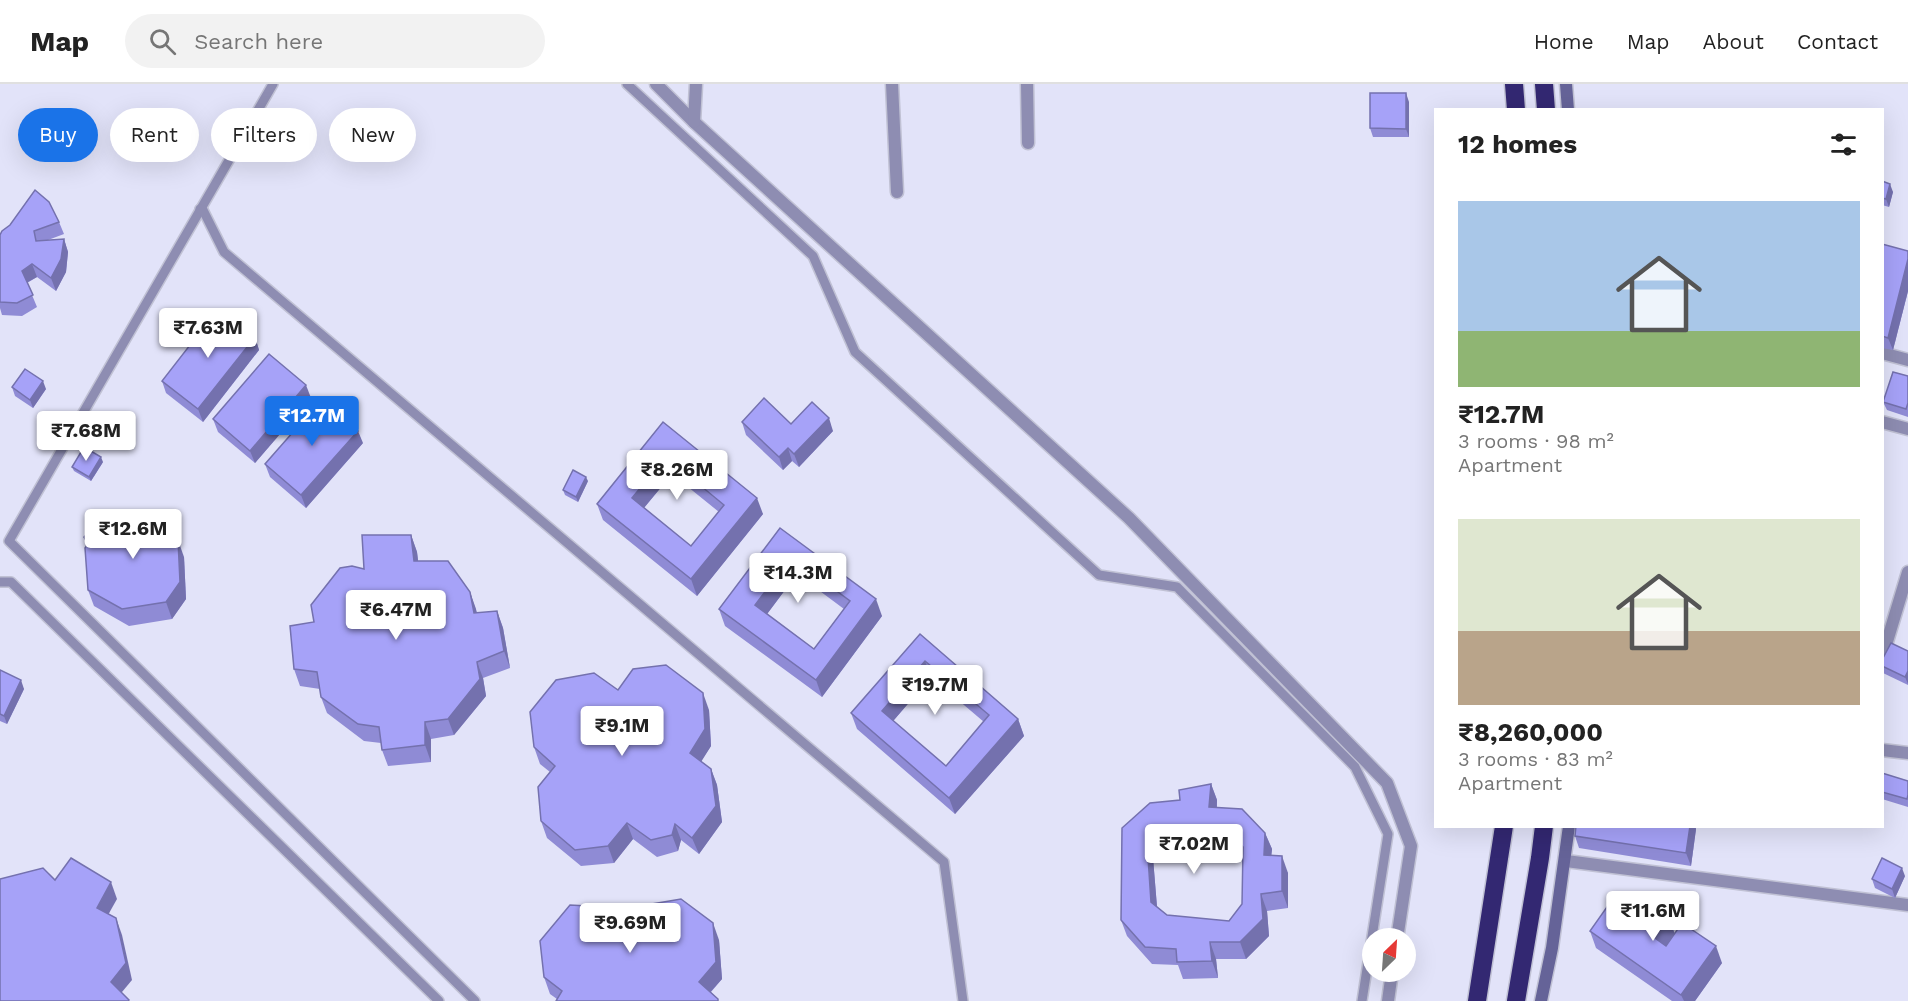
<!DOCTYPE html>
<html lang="en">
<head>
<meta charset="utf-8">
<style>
	:root { --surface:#fff; --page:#f2f2f2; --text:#222; --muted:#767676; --line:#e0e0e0; --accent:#1a73e8 }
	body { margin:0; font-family:"Work Sans",sans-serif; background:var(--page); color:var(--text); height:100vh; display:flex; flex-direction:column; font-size:22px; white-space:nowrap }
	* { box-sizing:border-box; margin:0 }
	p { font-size:20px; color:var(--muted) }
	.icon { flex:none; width:33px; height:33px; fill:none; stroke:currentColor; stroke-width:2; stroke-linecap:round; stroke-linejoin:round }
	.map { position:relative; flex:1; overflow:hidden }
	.side { position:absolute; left:1434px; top:24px; width:450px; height:720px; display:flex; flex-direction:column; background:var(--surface); border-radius:0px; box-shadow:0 6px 24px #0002 }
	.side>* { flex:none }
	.top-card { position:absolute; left:18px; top:24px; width:570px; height:54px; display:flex; gap:12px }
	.needle { width:39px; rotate:25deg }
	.controls { position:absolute; left:1362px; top:844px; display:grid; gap:12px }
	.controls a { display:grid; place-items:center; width:54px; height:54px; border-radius:50%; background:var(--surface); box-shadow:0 6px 24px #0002; font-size:30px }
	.price { position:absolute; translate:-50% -51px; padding:0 14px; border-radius:6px; background:#fff; color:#222; font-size:20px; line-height:39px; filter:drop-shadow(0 2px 3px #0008) }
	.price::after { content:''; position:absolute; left:50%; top:36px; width:18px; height:14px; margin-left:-9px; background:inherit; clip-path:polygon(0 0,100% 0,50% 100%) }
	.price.active { background:var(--accent); color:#fff }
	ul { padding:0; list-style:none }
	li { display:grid; align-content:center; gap:12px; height:318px; padding:0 24px }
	li span { display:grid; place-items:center; height:186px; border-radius:0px; color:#555 }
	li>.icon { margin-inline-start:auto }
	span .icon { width:108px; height:108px; fill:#fffc; stroke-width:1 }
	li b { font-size:26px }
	h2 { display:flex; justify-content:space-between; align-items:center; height:72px; padding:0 24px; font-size:26px }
	.chip { padding:0 21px; border-radius:27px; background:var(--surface); box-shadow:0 6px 24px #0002; font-size:21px; line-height:54px }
	.chip.active { background:var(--accent); color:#fff }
	header { display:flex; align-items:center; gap:36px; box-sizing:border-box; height:84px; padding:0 30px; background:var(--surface); border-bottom:2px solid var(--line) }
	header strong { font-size:28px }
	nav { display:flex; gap:33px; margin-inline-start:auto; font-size:21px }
	.search { width:420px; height:54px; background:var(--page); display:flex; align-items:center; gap:15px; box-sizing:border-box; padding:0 21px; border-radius:33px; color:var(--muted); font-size:22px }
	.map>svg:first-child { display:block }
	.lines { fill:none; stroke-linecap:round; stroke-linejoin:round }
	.lane-casing { stroke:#c0c1d4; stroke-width:12 }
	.street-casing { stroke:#c0c1d4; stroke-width:15 }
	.secondary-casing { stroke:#c0c1d4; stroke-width:15 }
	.highway-casing { stroke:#c0c1d4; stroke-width:21 }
	.lane { stroke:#8e8db2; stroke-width:9 }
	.street { stroke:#8e8db2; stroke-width:12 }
	.secondary { stroke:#656398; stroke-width:12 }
	.highway { stroke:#332872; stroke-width:18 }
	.wall { fill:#8f8bd5; fill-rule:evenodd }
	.shaded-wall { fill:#7471ae }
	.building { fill:#a6a2f8; stroke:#7471ae; stroke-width:1.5; fill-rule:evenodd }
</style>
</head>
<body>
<header>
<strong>Map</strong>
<div class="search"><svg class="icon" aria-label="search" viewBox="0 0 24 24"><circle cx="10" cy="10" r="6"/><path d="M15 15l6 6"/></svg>Search here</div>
<nav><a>Home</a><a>Map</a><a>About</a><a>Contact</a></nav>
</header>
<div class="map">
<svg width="1908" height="917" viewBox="0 0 1908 917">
	<rect width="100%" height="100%" fill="#e2e3f9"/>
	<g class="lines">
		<g class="lane-casing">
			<g id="lane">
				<polyline points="273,0 9,457 475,917"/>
				<polyline points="627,0 813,172 855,268 1099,491 1177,503 1355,683 1388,750 1362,917"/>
				<polyline points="200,125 203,126 224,168 944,778 963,917"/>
				<polyline points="0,498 11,498 439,917"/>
			</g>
		</g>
		<g class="street-casing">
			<g id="street">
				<polyline points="656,0 694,38 1129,434 1387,699 1411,762 1397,855"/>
				<polyline points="892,0 897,108"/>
				<polyline points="1027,0 1028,59"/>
				<polyline points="694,38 696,0"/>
				<polyline points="1882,269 1908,276"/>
				<polyline points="1882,338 1908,345"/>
				<polyline points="1882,574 1908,488"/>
				<polyline points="1882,666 1908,669"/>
				<polyline points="1566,777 1908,821"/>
				<polyline points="1388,917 1392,888"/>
			</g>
		</g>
		<g class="secondary-casing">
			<g id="secondary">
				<polyline points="1566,0 1568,26"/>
				<polyline points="1541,917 1552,864 1569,742"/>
			</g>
		</g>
		<g class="highway-casing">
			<g id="highway">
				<polyline points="1514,0 1516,26"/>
				<polyline points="1544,0 1546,26"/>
				<polyline points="1477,917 1504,742"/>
				<polyline points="1516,917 1540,774 1544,742"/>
			</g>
		</g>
		<use href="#lane" class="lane"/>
		<use href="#street" class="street"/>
		<use href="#secondary" class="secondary"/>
		<use href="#highway" class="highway"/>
	</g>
	<g class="wall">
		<polygon points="1409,18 1409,53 1373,53 1370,44"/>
		<polygon points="1882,97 1893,108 1889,123 1882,121"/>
		<polygon points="59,138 64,150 48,156 64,155 68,168 66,188 56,207 37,193 27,199 37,223 22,232 2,231 0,224 0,151"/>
		<polygon points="1882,160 1908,167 1908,207 1893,266 1882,264"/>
		<polygon points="255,253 259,266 203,338 166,309 162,297"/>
		<polygon points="1908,292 1908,333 1887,326 1883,318"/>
		<polygon points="12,303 46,305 33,324 15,312"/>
		<polygon points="311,314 255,379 218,348 213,335"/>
		<path d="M663 338 763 430 697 512 603 436 597 420ZM672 390 719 428 691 462 644 424Z"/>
		<polygon points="742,338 791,340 833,347 799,383 792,377 783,386 746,351"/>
		<polygon points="363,359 306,424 270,393 265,380"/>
		<polygon points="103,378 91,397 74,387 72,383"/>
		<polygon points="588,397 578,418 565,411 563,406"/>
		<path d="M780 444 882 532 822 613 725 542 719 525ZM797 490 844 525 814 565 767 530Z"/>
		<polygon points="411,451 417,468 418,477 470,508 477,529 497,527 503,544 510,584 483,594 486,612 454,651 431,655 431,678 388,682 382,666 381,659 364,657 327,629 321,613 320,605 300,602 294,585 314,538 364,485"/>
		<polygon points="84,453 184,473 186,515 172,535 129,542 94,522 88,506 87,461"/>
		<path d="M920 550 1018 635 1024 652 955 730 857 645 851 629ZM931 593 984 638 946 682 893 637Z"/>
		<polygon points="1908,567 1908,601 1883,589 1882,587 1882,576"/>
		<polygon points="0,586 24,605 7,640 0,637"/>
		<polygon points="618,606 709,626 711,662 701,677 711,685 717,701 722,738 699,770 681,756 678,767 657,773 633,755 614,779 581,782 547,754 541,737 550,688 540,680 534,663"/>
		<polygon points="1882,689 1908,697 1908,723 1882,715"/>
		<path d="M1211 700 1217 716V724L1265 749 1272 765 1271 771 1288 789V824L1267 827 1269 852 1246 875H1216L1218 894 1183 895 1178 881 1152 880 1127 852 1121 836 1122 744ZM1166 759H1230L1243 773 1242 820 1229 837 1167 831 1157 823 1153 774Z"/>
		<polygon points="1576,742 1695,742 1696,745 1691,782 1579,764 1575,752"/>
		<polygon points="1905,792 1895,814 1875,804 1872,795"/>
		<polygon points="1626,822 1669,835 1675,850 1722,879 1695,917 1672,917 1596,864 1590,847"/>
		<polygon points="624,838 719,856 722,895 711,908 718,915 718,917 556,917 557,915 550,910 544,893"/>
	</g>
	<g class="shaded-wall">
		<polygon points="1406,9 1409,18 1409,53 1406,45"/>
		<polygon points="1890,100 1893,108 1889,123 1886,115"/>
		<polygon points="64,155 68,168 66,188 56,207 51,194"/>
		<polygon points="1908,175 1908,207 1893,266 1888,254"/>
		<polygon points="32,180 37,193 26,199 22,187"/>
		<polygon points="255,253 259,266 203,338 198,325"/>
		<polygon points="43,297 46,305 33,324 30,316"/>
		<polygon points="306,301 311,314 255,379 250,367"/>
		<polygon points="829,334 833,347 799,383 794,370"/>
		<polygon points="358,347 363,359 306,424 301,411"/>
		<polygon points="788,364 792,377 783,386 779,373"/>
		<polygon points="101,373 103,378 91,397 89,393"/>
		<polygon points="666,373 672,390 638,431 632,414"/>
		<polygon points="586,393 588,397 578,418 576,413"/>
		<polygon points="757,414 763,430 697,512 691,495"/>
		<polygon points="411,451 417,468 420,493 414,477"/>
		<polygon points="178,456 184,473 186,515 172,535 166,518"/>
		<polygon points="791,473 797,490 761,538 755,521"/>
		<polygon points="470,508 476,525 480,546 474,529"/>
		<polygon points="876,515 882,532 822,613 816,596"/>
		<polygon points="497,527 503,544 510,584 504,567"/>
		<polygon points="925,577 931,593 888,643 882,627"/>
		<polygon points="477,578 483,594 486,612 454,651 448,635"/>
		<polygon points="1908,587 1908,600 1905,593"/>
		<polygon points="21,596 24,605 7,640 4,632"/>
		<polygon points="703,609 709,626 711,662 696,686 690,669"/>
		<polygon points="1018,635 1024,652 955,730 949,714"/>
		<polygon points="425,638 431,655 431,678 425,661"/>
		<polygon points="711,685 717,701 722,738 699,770 692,754"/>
		<polygon points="1211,700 1217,716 1216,740 1209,723"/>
		<polygon points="627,739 633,755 614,779 608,762"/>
		<polygon points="675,740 681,756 678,767 672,751"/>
		<polygon points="1160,742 1166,759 1153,774 1158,835 1151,818 1147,758"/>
		<polygon points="1690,742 1695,742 1696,745 1691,782 1686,769"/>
		<polygon points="1265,749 1272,765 1270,788 1264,771"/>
		<polygon points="1282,772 1288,789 1288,824 1282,807"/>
		<polygon points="1902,784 1905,792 1895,814 1892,805"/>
		<polygon points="111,798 117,815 103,840 97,824"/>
		<polygon points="1261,810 1267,827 1269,852 1246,875 1240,858"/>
		<polygon points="116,834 122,851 132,896 117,914 111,898"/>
		<polygon points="1669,835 1675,851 1661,871 1655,854"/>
		<polygon points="713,839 719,856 722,895 705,914 699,898"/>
		<polygon points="1210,858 1216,875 1218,894 1212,877"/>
		<polygon points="1716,862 1722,879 1695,917 1684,917 1681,911"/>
	</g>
	<g class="building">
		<polygon points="1370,9 1406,9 1406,45 1370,44"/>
		<polygon points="1882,97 1890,100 1886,115 1882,114"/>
		<polygon points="35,106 49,118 59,138 34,147 36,157 64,155 61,175 51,194 32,180 22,187 33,211 17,219 0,218 0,151 2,147 10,141"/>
		<polygon points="1882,160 1908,167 1908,175 1888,254 1882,252"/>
		<polygon points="218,225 255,253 198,325 162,297"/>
		<polygon points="269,270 306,301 250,367 213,335"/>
		<polygon points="25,285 43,297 30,316 12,303"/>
		<polygon points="1893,288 1908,292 1908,319 1906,325 1883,318"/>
		<polygon points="764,314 791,340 812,318 829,334 794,370 788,364 779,373 742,338"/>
		<polygon points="322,315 358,347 301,411 265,380"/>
		<path d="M663 338 757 414 691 495 597 420ZM666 373 724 421 691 462 632 414Z"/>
		<polygon points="84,363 101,373 89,393 72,383"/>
		<polygon points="573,386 586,393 576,413 563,406"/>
		<polygon points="152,428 174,446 178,456 180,498 166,518 122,525 88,506 85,464 88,460 84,453 106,430"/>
		<path d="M780 444 876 515 816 596 719 525ZM791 473 850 517 814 565 755 521Z"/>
		<polygon points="362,451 411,451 414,477 448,477 470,508 474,529 497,527 504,567 477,578 480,595 448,635 425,638 425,661 382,666 379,643 358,640 321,613 317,588 294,585 290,542 314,538 311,521 340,484 352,482 364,485"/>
		<path d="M920 550 1018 635 949 714 851 629ZM925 577 989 631 946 682 882 627Z"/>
		<polygon points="1891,559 1908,567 1908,587 1905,593 1882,582 1882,576"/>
		<polygon points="666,581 703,609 705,645 690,669 711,685 716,722 692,754 675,740 672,751 651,756 627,739 608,762 575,766 541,737 538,703 555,682 534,663 530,628 556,596 594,589 618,606 633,585"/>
		<polygon points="0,586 21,596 4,632 0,630"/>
		<polygon points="1882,689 1908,697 1908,711 1907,715 1882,708"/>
		<path d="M1211 700 1209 723 1242 725 1265 749 1264 771 1282 772V807L1261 810 1263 835 1240 858H1210L1212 877 1177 878 1176 865 1145 863 1121 836 1122 744 1150 719 1180 716 1179 706ZM1160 742H1224L1243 763 1242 820 1229 837 1167 831 1151 818 1147 758Z"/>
		<polygon points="1576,742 1690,742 1686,769 1575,752"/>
		<polygon points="71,774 111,798 97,824 116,834 126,879 111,898 129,916 128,917 0,917 0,795 43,784 55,796"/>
		<polygon points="1882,774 1902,784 1892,805 1872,795"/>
		<polygon points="1635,810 1669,835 1655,854 1666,862 1682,839 1716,862 1681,911 1590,847 1614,813 1626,822"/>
		<polygon points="681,815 713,839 716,878 699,898 718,915 718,917 556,917 562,907 544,893 540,857 570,821 605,823 624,838 640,822"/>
	</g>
</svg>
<div class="controls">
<a><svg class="needle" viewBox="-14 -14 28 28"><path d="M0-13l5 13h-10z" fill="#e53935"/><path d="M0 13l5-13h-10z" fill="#767676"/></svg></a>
</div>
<b class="price" style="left:208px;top:275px">₹7.63M</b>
<b class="price active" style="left:312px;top:363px">₹12.7M</b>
<b class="price" style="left:86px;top:378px">₹7.68M</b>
<b class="price" style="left:677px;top:417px">₹8.26M</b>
<b class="price" style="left:133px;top:476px">₹12.6M</b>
<b class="price" style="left:798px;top:520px">₹14.3M</b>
<b class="price" style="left:396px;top:557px">₹6.47M</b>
<b class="price" style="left:935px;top:632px">₹19.7M</b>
<b class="price" style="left:622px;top:673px">₹9.1M</b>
<b class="price" style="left:1194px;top:791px">₹7.02M</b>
<b class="price" style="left:1653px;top:858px">₹11.6M</b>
<b class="price" style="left:630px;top:870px">₹9.69M</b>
<div class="top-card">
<a class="chip active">Buy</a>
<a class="chip">Rent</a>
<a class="chip">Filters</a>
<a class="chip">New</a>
</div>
<section class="side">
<h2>12 homes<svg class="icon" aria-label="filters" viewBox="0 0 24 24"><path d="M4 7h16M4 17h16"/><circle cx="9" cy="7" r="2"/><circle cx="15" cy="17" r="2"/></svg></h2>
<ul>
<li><span style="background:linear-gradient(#a9c7e8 70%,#8fb573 0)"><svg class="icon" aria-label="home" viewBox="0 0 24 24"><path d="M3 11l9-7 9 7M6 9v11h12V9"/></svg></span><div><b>₹12.7M</b><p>3 rooms · 98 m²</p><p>Apartment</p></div></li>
<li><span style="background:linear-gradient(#dfe7d0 60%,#b9a48a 0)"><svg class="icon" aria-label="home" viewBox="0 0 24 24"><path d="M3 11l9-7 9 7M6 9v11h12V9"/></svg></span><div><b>₹8,260,000</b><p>3 rooms · 83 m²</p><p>Apartment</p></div></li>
</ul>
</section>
</div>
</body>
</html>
